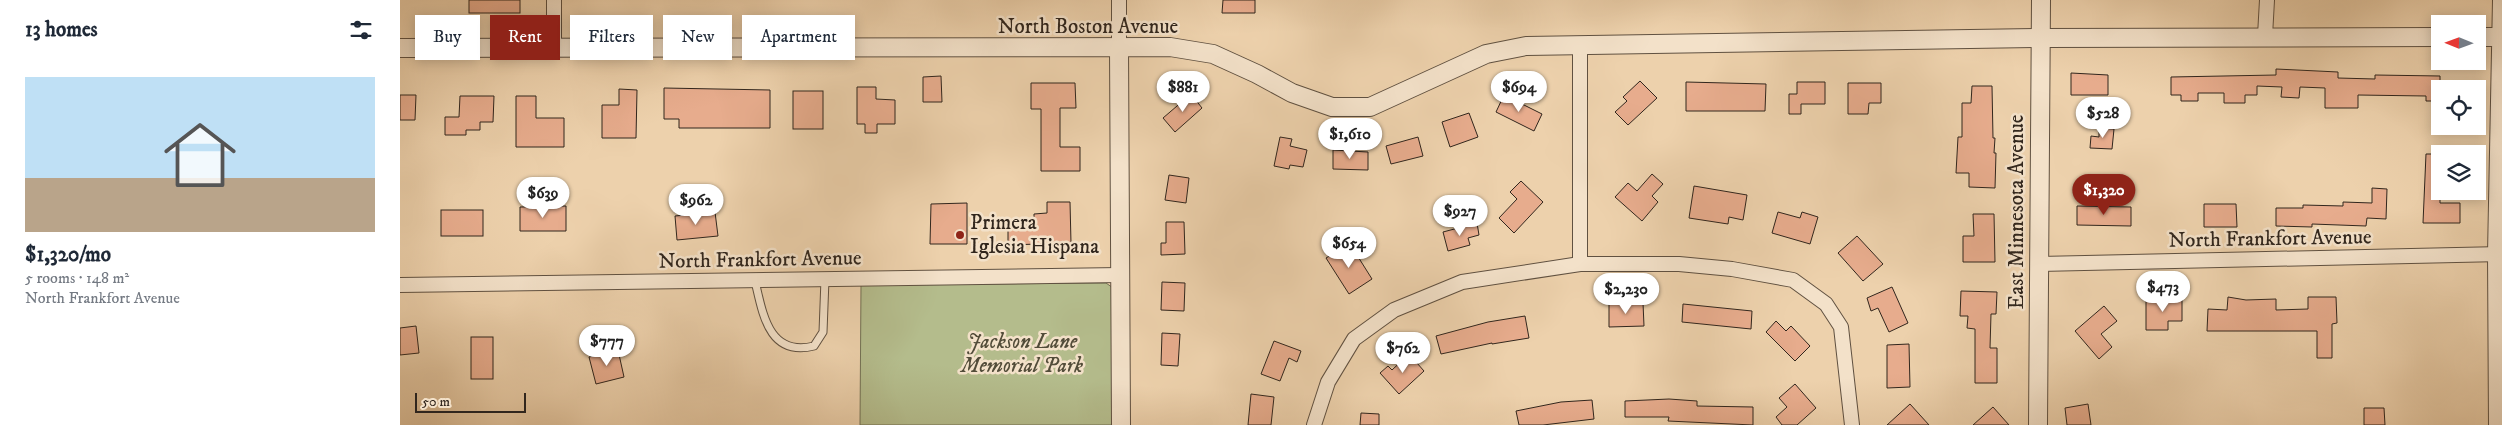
<!DOCTYPE html>
<html lang="en">
<head>
<meta charset="utf-8">
<style>
	:root { --surface:#fff; --page:#f6f6f7; --text:#1f2937; --muted:#747a83; --line:#e0e1e3; --accent:#8f2418 }
	body { margin:0; font-family:"IM FELL DW Pica",serif; background:var(--page); color:var(--text); height:100vh; display:flex; flex-direction:column; font-size:19px; white-space:nowrap }
	* { box-sizing:border-box; margin:0 }
	p { font-size:16px; color:var(--muted) }
	.icon { flex:none; width:28px; height:28px; fill:none; stroke:currentColor; stroke-width:2; stroke-linecap:round; stroke-linejoin:round }
	.map { position:relative; flex:1; overflow:hidden }
	.panel { display:flex; flex-direction:column; background:var(--surface); width:400px }
	.panel>* { flex:none }
	.banner { position:absolute; left:15px; top:15px; width:475px; height:45px; display:flex; gap:10px }
	.needle { width:32px; rotate:271deg }
	.tools { position:absolute; left:2031px; top:15px; display:grid; gap:10px }
	.tools a { display:grid; place-items:center; width:55px; height:55px; border-radius:0px; background:var(--surface); box-shadow:0 2px 12px #0003; font-size:25px }
	.scale { position:absolute; left:15px; bottom:12px; width:111px; box-sizing:border-box; padding-left:5px; border:2px solid #31261d; border-top:0; font-size:14px; line-height:18px; white-space:nowrap; color:#31261d; -webkit-text-stroke:4px #f3e1c9; paint-order:stroke }
	.price { position:absolute; translate:-50% -42px; padding:0 11px; border-radius:18px; background:#fff; color:#222; font-size:16px; line-height:32px; filter:drop-shadow(0 1px 2px #0008) }
	.price::after { content:''; position:absolute; left:50%; top:30px; width:15px; height:11px; margin-left:-8px; background:inherit; clip-path:polygon(0 0,100% 0,50% 100%) }
	.price.on { background:var(--accent); color:#fff }
	ul { padding:0; list-style:none }
	li { display:grid; align-content:center; gap:10px; height:265px; padding:0 25px }
	li+li { border-top:1px solid var(--line) }
	li span { display:grid; place-items:center; height:155px; border-radius:0px; color:#555 }
	li>.icon { margin-inline-start:auto }
	span .icon { width:90px; height:90px; fill:#fffc; stroke-width:1 }
	li b { font-size:21px }
	h2 { display:flex; justify-content:space-between; align-items:center; height:60px; padding:0 25px; font-size:21px }
	.pill { padding:0 18px; border-radius:0px; background:var(--surface); box-shadow:0 2px 12px #0003; font-size:18px; line-height:45px }
	.pill.on { background:var(--accent); color:#fff }
	main { display:flex; flex:1; min-height:0 }
	.map>svg:first-child { display:block }
	.green { fill:#b4bc8c; stroke:#727154 }
	.building { fill:#e7ac8d; stroke:#31261d }
	.lines { fill:none; stroke-linecap:round; stroke-linejoin:round }
	.service-casing { stroke:#605141; stroke-width:9 }
	.minor-casing { stroke:#605141; stroke-width:16 }
	.tertiary-casing { stroke:#605141; stroke-width:20 }
	.service { stroke:#f3e1c9; stroke-width:7 }
	.minor { stroke:#f3e1c9; stroke-width:14 }
	.tertiary { stroke:#f3e1c9; stroke-width:18 }
	.poi-dot { fill:#8f2418; stroke:#f3e1c9; stroke-width:2 }
	.labels { text-anchor:middle; dominant-baseline:central; stroke-width:5; stroke-linejoin:round; paint-order:stroke }
	.street-label { font-size:21px; fill:#31261d; stroke:#f3e1c9 }
	.poi-label { font-size:21px; fill:#31261d; stroke:#f3e1c9; text-anchor:start }
	.park-label { font-size:21px; font-style:italic; fill:#524c39; stroke:#f3e1c9 }
</style>
</head>
<body>
<main>
<section class="panel">
<h2>13 homes<svg class="icon" aria-label="filters" viewBox="0 0 24 24"><path d="M4 7h16M4 17h16"/><circle cx="9" cy="7" r="2"/><circle cx="15" cy="17" r="2"/></svg></h2>
<ul>
<li><span style="background:linear-gradient(#bfe0f5 65%,#b9a48a 0)"><svg class="icon" aria-label="home" viewBox="0 0 24 24"><path d="M3 11l9-7 9 7M6 9v11h12V9"/></svg></span><div><b>$1,320/mo</b><p>5 rooms · 148 m²</p><p>North Frankfort Avenue</p></div></li>
</ul>
</section>
<div class="map">
<svg width="2102" height="425" viewBox="0 0 2102 425">
	<rect width="100%" height="100%" fill="#edd1ac"/>
	<filter id="stains"><feTurbulence type="fractalNoise" baseFrequency=".004" numOctaves="4"/><feColorMatrix values="0 0 0 0 .2 0 0 0 0 .09 0 0 0 0 .02 0 0 0 .5 -.17"/></filter>
	<radialGradient id="worn" r=".72"><stop offset=".6" stop-color="#630" stop-opacity="0"/><stop offset="1" stop-color="#630" stop-opacity=".3"/></radialGradient>
	<polygon class="green" points="706,283 716,290 713,425 460,425 461,285"/>
	<g class="building">
		<rect x="69" y="0" width="51" height="13"/>
		<polygon points="823,0 855,0 855,13 822,13"/>
		<polygon points="1876,69 1938,72 1938,78 1975,79 1975,75 2040,76 2040,101 2026,101 2026,96 1958,95 1958,108 1925,108 1925,88 1900,87 1899,98 1881,97 1882,87 1857,86 1857,95 1845,95 1845,103 1824,103 1824,93 1798,93 1798,101 1781,101 1781,95 1771,95 1771,77 1876,75"/>
		<polygon points="1671,73 1708,75 1708,95 1671,95"/>
		<polygon points="541,76 542,102 523,102 523,77"/>
		<polygon points="1240,81 1257,98 1228,125 1215,112 1227,101 1223,97"/>
		<polygon points="1286,82 1366,84 1365,111 1286,111"/>
		<polygon points="1397,82 1425,82 1425,104 1401,104 1401,114 1389,114 1389,94 1397,94"/>
		<polygon points="631,83 675,83 676,108 660,108 660,147 680,147 680,171 641,171 641,109 631,109"/>
		<polygon points="1448,83 1481,83 1481,103 1469,103 1468,114 1448,114"/>
		<polygon points="1572,86 1592,86 1593,138 1595,138 1594,153 1596,153 1595,188 1569,187 1569,173 1556,173 1558,137 1562,137 1562,103 1571,103"/>
		<polygon points="457,87 476,87 476,99 495,100 495,124 477,124 477,133 465,133 465,124 457,124"/>
		<polygon points="264,88 370,90 370,128 279,128 279,119 264,119"/>
		<polygon points="219,89 237,90 236,138 202,138 202,105 219,105"/>
		<rect x="393" y="91" width="30" height="38"/>
		<polygon points="791,94 802,108 775,132 763,118"/>
		<polygon points="0,95 16,95 15,120 0,120"/>
		<polygon points="1104,95 1142,114 1134,131 1096,112"/>
		<polygon points="60,96 94,96 93,122 80,122 80,130 66,130 66,135 45,135 45,117 59,117"/>
		<polygon points="116,96 136,96 136,118 164,118 164,147 116,147"/>
		<polygon points="1069,113 1078,137 1050,147 1042,122"/>
		<polygon points="1699,128 1714,129 1712,149 1690,148 1691,136 1699,137"/>
		<polygon points="880,137 892,139 890,146 907,150 903,167 890,165 889,169 874,166"/>
		<polygon points="1018,137 1023,156 991,164 986,146"/>
		<polygon points="933,150 968,152 968,170 933,169"/>
		<polygon points="2026,154 2040,154 2040,203 2060,203 2060,223 2023,223"/>
		<polygon points="1252,174 1263,184 1252,196 1258,202 1242,221 1215,197 1228,183 1237,191"/>
		<polygon points="769,175 789,178 786,203 765,200"/>
		<polygon points="1121,181 1143,202 1114,233 1099,218 1117,199 1110,192"/>
		<polygon points="1294,186 1347,195 1343,220 1329,217 1328,224 1289,218"/>
		<polygon points="1972,188 1987,189 1986,219 1967,218 1966,226 1912,224 1912,227 1876,226 1876,208 1903,208 1903,205 1943,206 1943,202 1972,203"/>
		<polygon points="647,202 670,202 671,243 608,245 608,226 634,225 634,214 647,213"/>
		<polygon points="567,203 567,244 530,244 531,204"/>
		<polygon points="1804,204 1836,204 1837,227 1804,227"/>
		<polygon points="166,206 166,231 120,231 120,207"/>
		<polygon points="1677,206 1731,207 1731,226 1677,225"/>
		<rect x="41" y="210" width="42" height="26"/>
		<polygon points="315,212 318,236 277,240 275,216"/>
		<polygon points="1378,212 1400,218 1402,212 1418,217 1410,244 1372,233"/>
		<polygon points="1573,214 1594,214 1595,262 1563,262 1563,236 1574,236"/>
		<polygon points="766,222 784,222 785,254 761,255 761,243 766,243"/>
		<polygon points="1077,223 1079,235 1068,238 1070,245 1048,251 1043,232"/>
		<polygon points="1457,236 1483,264 1463,281 1438,253"/>
		<polygon points="950,244 972,279 949,294 926,258"/>
		<polygon points="762,282 785,283 784,311 761,310"/>
		<polygon points="1492,287 1508,323 1489,332 1478,308 1471,311 1467,298"/>
		<polygon points="1561,291 1597,292 1596,314 1591,314 1590,348 1597,348 1597,383 1575,383 1575,329 1567,328 1568,316 1560,316"/>
		<polygon points="1828,297 1846,300 1876,299 1876,310 1908,309 1908,297 1936,297 1937,323 1932,324 1932,358 1917,358 1917,331 1807,331 1808,309 1827,310"/>
		<polygon points="1746,299 1782,299 1782,321 1768,321 1768,330 1746,330"/>
		<polygon points="1209,303 1243,303 1244,326 1209,327"/>
		<polygon points="1283,304 1352,311 1351,329 1282,322"/>
		<polygon points="1704,306 1717,321 1701,334 1712,347 1699,359 1675,331"/>
		<polygon points="1125,316 1129,338 1092,344 1092,343 1041,354 1036,336 1088,322"/>
		<polygon points="1376,321 1386,331 1391,326 1410,346 1395,361 1366,332"/>
		<polygon points="16,326 19,353 0,355 0,328"/>
		<polygon points="762,333 780,334 778,366 761,365"/>
		<rect x="71" y="337" width="22" height="42"/>
		<polygon points="874,341 901,351 897,362 889,358 880,381 861,374"/>
		<polygon points="1509,344 1510,387 1487,388 1487,345"/>
		<polygon points="218,350 224,377 196,384 189,357"/>
		<polygon points="1009,354 1024,371 999,394 980,373 988,366 992,370"/>
		<polygon points="1395,384 1416,408 1397,425 1382,425 1376,417 1387,407 1379,398"/>
		<polygon points="851,394 874,397 871,425 848,425"/>
		<polygon points="1269,399 1297,401 1297,406 1353,407 1353,425 1268,421 1269,417 1225,417 1225,401"/>
		<polygon points="1192,400 1194,419 1143,425 1119,425 1116,411 1161,402"/>
		<polygon points="1510,404 1529,425 1487,425"/>
		<polygon points="1688,404 1691,425 1667,425 1665,408"/>
		<polygon points="1593,407 1609,425 1573,425"/>
		<polygon points="1964,408 1984,408 1985,425 1964,425"/>
		<polygon points="961,413 979,414 979,425 960,425"/>
	</g>
	<g class="lines">
		<g class="service-casing">
			<path id="service" d="M355 281C363 315 369 357 414 346L423 332 425 279"/>
		</g>
		<g class="minor-casing">
			<g id="minor">
				<polyline points="154,0 154,49"/>
				<polyline points="1865,36 1867,0"/>
				<polyline points="719,48 719,0"/>
				<polyline points="1180,264 1180,44"/>
				<polyline points="1639,264 2102,254"/>
				<polyline points="0,285 720,275"/>
				<polyline points="914,425 928,382 954,339 994,310 1062,282 1180,264 1279,264 1332,269 1393,280 1426,304 1441,327 1452,425"/>
				<polyline points="2096,425 2095,254 2100,0"/>
			</g>
		</g>
		<g class="tertiary-casing">
			<g id="tertiary">
				<polyline points="2078,37 2102,37"/>
				<polyline points="0,48 770,47 813,54 857,74 892,93 932,107 970,107 1086,54 1126,46 1640,38 2040,37"/>
				<polyline points="719,48 721,425"/>
				<polyline points="1638,425 1641,0"/>
			</g>
		</g>
		<use href="#service" class="service"/>
		<use href="#minor" class="minor"/>
		<use href="#tertiary" class="tertiary"/>
	</g>
	<circle class="poi-dot" cx="560" cy="235" r="5"/>
	<g class="labels">
		<g class="street-label">
			<text x="688" y="27">North Boston Avenue</text>
			<text transform="translate(1617 212) rotate(-90)">East Minnesota Avenue</text>
			<text transform="translate(1870 239) rotate(-1)">North Frankfort Avenue</text>
			<text transform="translate(360 260) rotate(-1)">North Frankfort Avenue</text>
		</g>
		<g class="poi-label">
			<text x="570" y="223">Primera<tspan x="570" dy="24">Iglesia Hispana</tspan></text>
		</g>
		<g class="park-label">
			<text x="622" y="342">Jackson Lane<tspan x="622" dy="24">Memorial Park</tspan></text>
		</g>
	</g>
	<rect width="100%" height="100%" filter="url(#stains)"/>
	<rect width="100%" height="100%" fill="url(#worn)"/>
</svg>
<div class="tools">
<a><svg class="needle" viewBox="-14 -14 28 28"><path d="M0-13l5 13h-10z" fill="#e53935"/><path d="M0 13l5-13h-10z" fill="#747a83"/></svg></a>
<a><svg class="icon" aria-label="locate" viewBox="0 0 24 24"><circle cx="12" cy="12" r="6"/><path d="M12 2v4M12 18v4M2 12h4M18 12h4"/></svg></a>
<a><svg class="icon" aria-label="layers" viewBox="0 0 24 24"><path d="M12 4l9 5-9 5-9-5zM3 14l9 5 9-5"/></svg></a>
</div>
<div class="scale">50 m</div>
<b class="price" style="left:783px;top:113px">$881</b>
<b class="price" style="left:1119px;top:113px">$694</b>
<b class="price" style="left:1703px;top:139px">$528</b>
<b class="price" style="left:950px;top:160px">$1,610</b>
<b class="price on" style="left:1704px;top:216px">$1,320</b>
<b class="price" style="left:143px;top:219px">$639</b>
<b class="price" style="left:296px;top:226px">$962</b>
<b class="price" style="left:1060px;top:237px">$927</b>
<b class="price" style="left:949px;top:269px">$654</b>
<b class="price" style="left:1763px;top:313px">$473</b>
<b class="price" style="left:1226px;top:315px">$2,230</b>
<b class="price" style="left:207px;top:367px">$777</b>
<b class="price" style="left:1003px;top:374px">$762</b>
<div class="banner">
<a class="pill">Buy</a>
<a class="pill on">Rent</a>
<a class="pill">Filters</a>
<a class="pill">New</a>
<a class="pill">Apartment</a>
</div>
</div>
</main>
</body>
</html>
